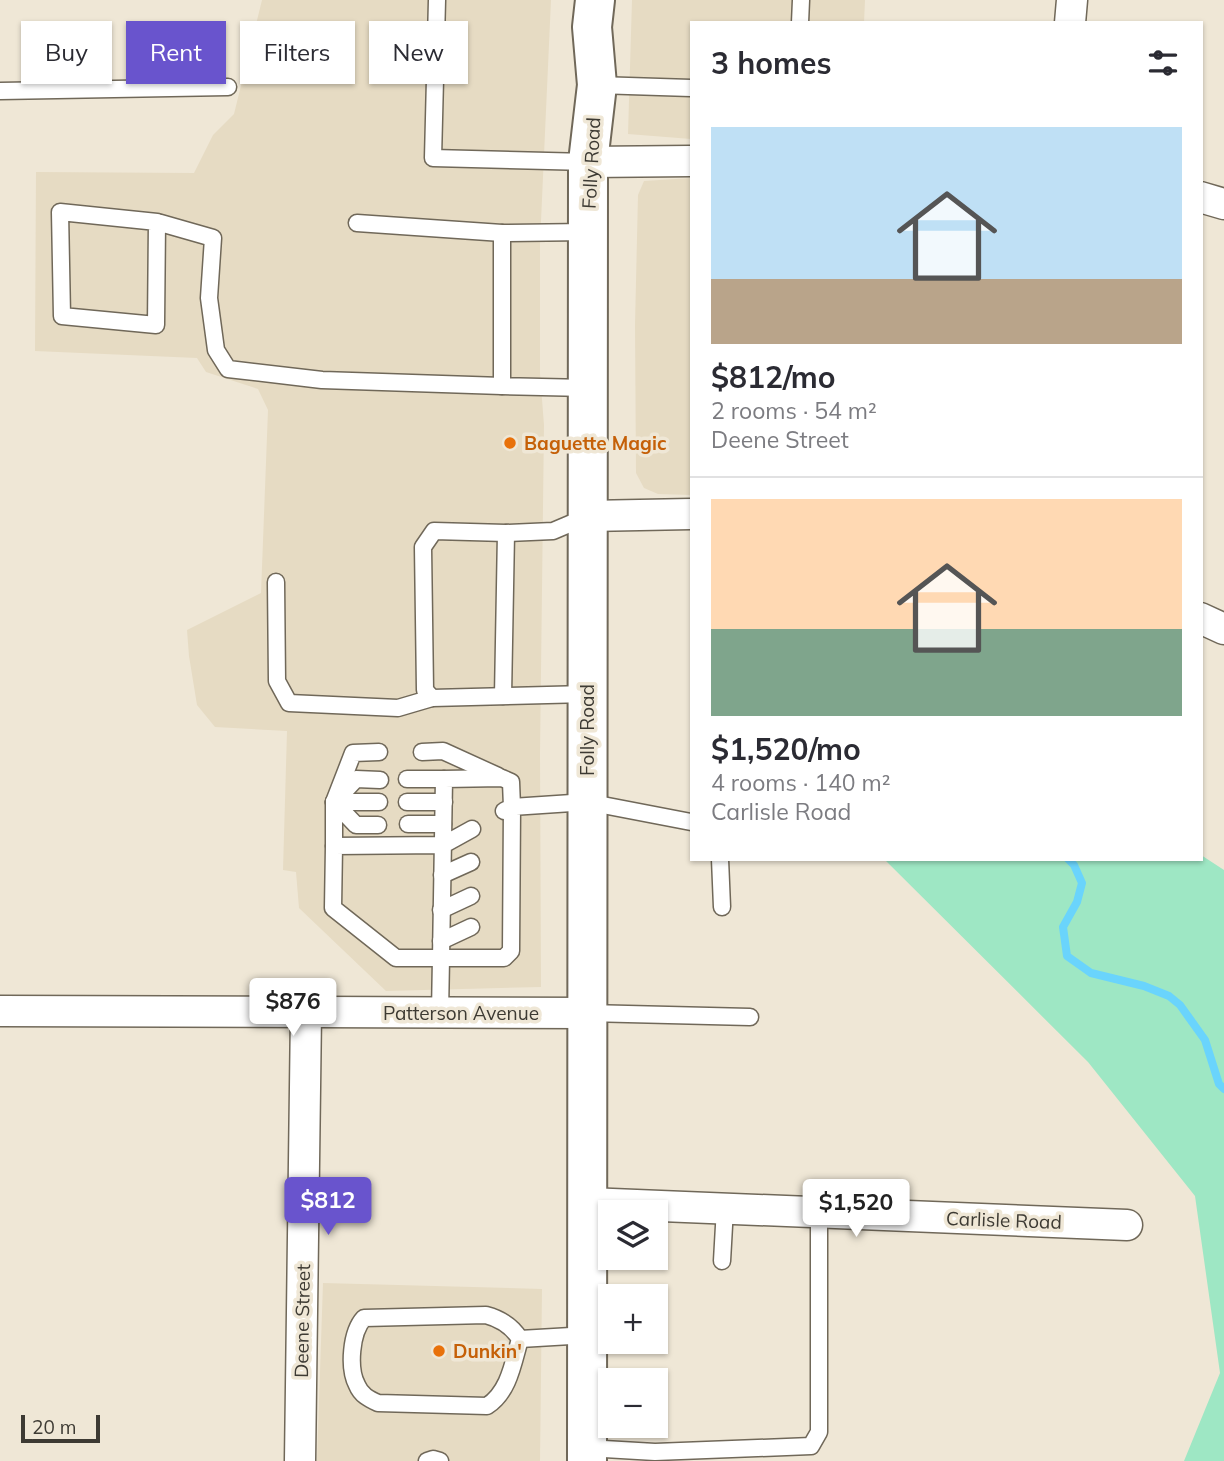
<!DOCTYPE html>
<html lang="en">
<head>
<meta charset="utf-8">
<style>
	:root { --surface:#fff; --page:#f7f7f7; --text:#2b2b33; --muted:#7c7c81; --line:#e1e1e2; --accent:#6954cd }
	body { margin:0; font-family:Mulish,sans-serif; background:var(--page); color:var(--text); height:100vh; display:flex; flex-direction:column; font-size:26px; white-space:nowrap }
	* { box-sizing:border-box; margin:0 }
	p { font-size:23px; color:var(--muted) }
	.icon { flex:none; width:38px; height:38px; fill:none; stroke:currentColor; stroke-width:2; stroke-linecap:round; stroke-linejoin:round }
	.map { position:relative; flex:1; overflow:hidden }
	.details { position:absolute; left:690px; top:21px; width:513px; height:840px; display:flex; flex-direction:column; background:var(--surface); border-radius:0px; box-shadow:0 2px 5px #0004 }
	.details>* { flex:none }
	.banner { position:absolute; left:21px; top:21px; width:564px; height:63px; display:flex; gap:14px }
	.controls { position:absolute; left:598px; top:1200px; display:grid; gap:14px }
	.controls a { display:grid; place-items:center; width:70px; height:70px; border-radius:0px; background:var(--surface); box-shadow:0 2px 5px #0004; font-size:35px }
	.scale { position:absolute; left:21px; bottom:18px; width:79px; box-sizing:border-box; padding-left:7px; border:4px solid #3d3a33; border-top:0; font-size:19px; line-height:24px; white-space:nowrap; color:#3d3a33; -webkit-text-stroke:5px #efe7d6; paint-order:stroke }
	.price { position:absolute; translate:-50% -60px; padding:0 16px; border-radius:7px; background:#fff; color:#222; font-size:23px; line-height:46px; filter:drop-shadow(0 2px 4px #0008) }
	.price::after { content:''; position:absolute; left:50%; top:42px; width:21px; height:16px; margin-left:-10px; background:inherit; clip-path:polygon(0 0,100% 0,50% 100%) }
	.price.selected { background:var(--accent); color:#fff }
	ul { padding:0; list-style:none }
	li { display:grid; align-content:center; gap:14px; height:371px; padding:0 21px }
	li+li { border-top:2px solid var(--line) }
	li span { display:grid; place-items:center; height:217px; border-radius:0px; color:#555 }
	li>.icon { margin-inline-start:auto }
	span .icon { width:126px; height:126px; fill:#fffc; stroke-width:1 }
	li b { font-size:30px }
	h2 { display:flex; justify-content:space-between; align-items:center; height:84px; padding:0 21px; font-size:30px }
	.pill { padding:0 24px; border-radius:0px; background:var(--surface); box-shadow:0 2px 5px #0004; font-size:24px; line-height:63px }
	.pill.selected { background:var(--accent); color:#fff }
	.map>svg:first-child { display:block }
	.built { fill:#e6dbc3 }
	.green { fill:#9ee7c4 }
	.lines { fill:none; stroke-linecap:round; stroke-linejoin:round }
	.stream { stroke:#6ad4fc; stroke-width:8 }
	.lane-casing { stroke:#706859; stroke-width:19 }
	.street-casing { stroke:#706859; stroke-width:33 }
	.primary-casing { stroke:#706859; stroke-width:42 }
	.lane { stroke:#fff; stroke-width:16 }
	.street { stroke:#fff; stroke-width:30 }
	.primary { stroke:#fff; stroke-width:38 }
	.food-dot { fill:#e8710a; stroke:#efe7d6; stroke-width:2.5 }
	.labels { text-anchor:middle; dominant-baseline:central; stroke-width:7; stroke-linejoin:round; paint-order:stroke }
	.street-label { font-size:19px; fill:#3d3a33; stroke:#efe7d6 }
	.food-label { font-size:19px; font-weight:bold; fill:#c56008; stroke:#efe7d6; text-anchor:start }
</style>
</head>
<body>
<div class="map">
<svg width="1224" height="1461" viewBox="0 0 1224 1461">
	<rect width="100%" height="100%" fill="#efe7d6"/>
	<g class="built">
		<polygon points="262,0 551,0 540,243 540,374 544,425 540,754 541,987 386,991 299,908 296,872 283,870 287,731 215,727 197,705 189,656 187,630 261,593 268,410 258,389 206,372 197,358 35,351 36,172 194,173 213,135 234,114"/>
		<polygon points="632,0 865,0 864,23 691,23 691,139 628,134"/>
		<polygon points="691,178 691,495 658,494 644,488 636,473 635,325 638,195 644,181"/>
		<polygon points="323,1283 542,1289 540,1461 317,1461"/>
	</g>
	<polygon class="green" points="1201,855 1224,870 1224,1461 1184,1461 1220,1373 1195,1196 1088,1062 884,859 1200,859"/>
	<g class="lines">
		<polyline class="stream" points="1068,859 1074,865 1082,883 1077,902 1063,927 1067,956 1091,973 1144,986 1169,996 1180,1005 1205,1040 1219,1084 1224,1089"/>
		<g class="lane-casing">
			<g id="lane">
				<polyline points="437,0 433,158 588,162"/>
				<polyline points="800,23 801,0"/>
				<polyline points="597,85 691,88"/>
				<polyline points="0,91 228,87"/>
				<polyline points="157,222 156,325 62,316 60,212 157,222 213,238 209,298 216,350 228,369 322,380 502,386"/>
				<polyline points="357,223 502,233"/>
				<polyline points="587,388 502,386 502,233 587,232"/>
				<polyline points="586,517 553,531 506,533 434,531 423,547 425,690 432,698 587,694"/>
				<polyline points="276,582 277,681 289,703 398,708 432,698"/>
				<polyline points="503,696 506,533"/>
				<polyline points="422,752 443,751 498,776"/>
				<polyline points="407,779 444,779"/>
				<polyline points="340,796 356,779 380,780"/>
				<polyline points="334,802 353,753 379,752"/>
				<polyline points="334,802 356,825 378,825"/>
				<polyline points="407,802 444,802"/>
				<polyline points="408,824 443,824"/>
				<path d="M472 829 443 845 334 846 333 908 396 958H441C442 898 443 838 444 779L502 778 511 782 512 807 504 811"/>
				<polyline points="334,846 334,802 379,802"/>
				<polyline points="720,859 722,907"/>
				<polyline points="442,875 471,862"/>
				<polyline points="441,910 471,896"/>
				<polyline points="441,941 471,927"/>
				<polyline points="440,1013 441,958 504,958 511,951 512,807 587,802 691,822"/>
				<polyline points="587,1013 750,1017"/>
				<polyline points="722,1261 725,1208"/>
				<path d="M486 1315C501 1319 512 1326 520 1339 513 1363 509 1392 487 1406L378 1403C369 1399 361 1395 357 1385 348 1368 351 1332 364 1318Z"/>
				<polyline points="520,1339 588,1335"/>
				<polyline points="587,1448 655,1452 811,1446 819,1432 819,1212"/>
				<polyline points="427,1461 433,1459 440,1461"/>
			</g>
		</g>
		<g class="street-casing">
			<g id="street">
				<polyline points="1070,23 1072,0"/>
				<polyline points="588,162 691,161"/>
				<polyline points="1200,197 1224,204"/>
				<polyline points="588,516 691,514"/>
				<polyline points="1200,618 1224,629"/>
				<polyline points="0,1011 587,1013"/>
				<polyline points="588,1203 1127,1225"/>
				<polyline points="300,1461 306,1013"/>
			</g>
		</g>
		<g class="primary-casing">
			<polyline id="primary" points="587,1461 588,162 597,85 592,27 595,0"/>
		</g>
		<use href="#lane" class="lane"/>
		<use href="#street" class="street"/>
		<use href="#primary" class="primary"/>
	</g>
	<g class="food-dot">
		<circle cx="510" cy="443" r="7"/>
		<circle cx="439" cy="1351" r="7"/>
	</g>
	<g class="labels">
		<g class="street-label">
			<text transform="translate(591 163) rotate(-87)">Folly Road</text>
			<text transform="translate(587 730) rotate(-90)">Folly Road</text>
			<text x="461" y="1013">Patterson Avenue</text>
			<text transform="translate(1004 1220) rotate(2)">Carlisle Road</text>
			<text transform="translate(302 1321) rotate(-89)">Deene Street</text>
		</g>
		<g class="food-label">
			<text x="524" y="443">Baguette Magic</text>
			<text x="453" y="1351">Dunkin'</text>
		</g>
	</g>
</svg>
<div class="controls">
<a><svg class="icon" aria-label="layers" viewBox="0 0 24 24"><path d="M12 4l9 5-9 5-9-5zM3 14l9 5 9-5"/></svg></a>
<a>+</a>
<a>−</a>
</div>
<div class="scale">20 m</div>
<b class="price" style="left:293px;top:1038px">$876</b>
<b class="price selected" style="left:328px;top:1237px">$812</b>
<b class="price" style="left:856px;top:1239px">$1,520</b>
<div class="banner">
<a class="pill">Buy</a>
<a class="pill selected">Rent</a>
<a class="pill">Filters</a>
<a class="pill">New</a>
</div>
<section class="details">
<h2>3 homes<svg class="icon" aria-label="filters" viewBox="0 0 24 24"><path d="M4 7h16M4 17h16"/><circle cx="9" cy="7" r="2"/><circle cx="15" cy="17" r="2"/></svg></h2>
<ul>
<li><span style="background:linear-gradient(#bfe0f5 70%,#b9a48a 0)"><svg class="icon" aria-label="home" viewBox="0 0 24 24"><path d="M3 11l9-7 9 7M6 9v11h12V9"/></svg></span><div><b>$812/mo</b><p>2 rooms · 54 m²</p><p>Deene Street</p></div></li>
<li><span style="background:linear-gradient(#ffd9b3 60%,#7fa58c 0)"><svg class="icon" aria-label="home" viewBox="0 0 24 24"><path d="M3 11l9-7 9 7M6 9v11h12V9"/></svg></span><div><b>$1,520/mo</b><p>4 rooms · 140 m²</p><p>Carlisle Road</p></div></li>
</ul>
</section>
</div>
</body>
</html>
